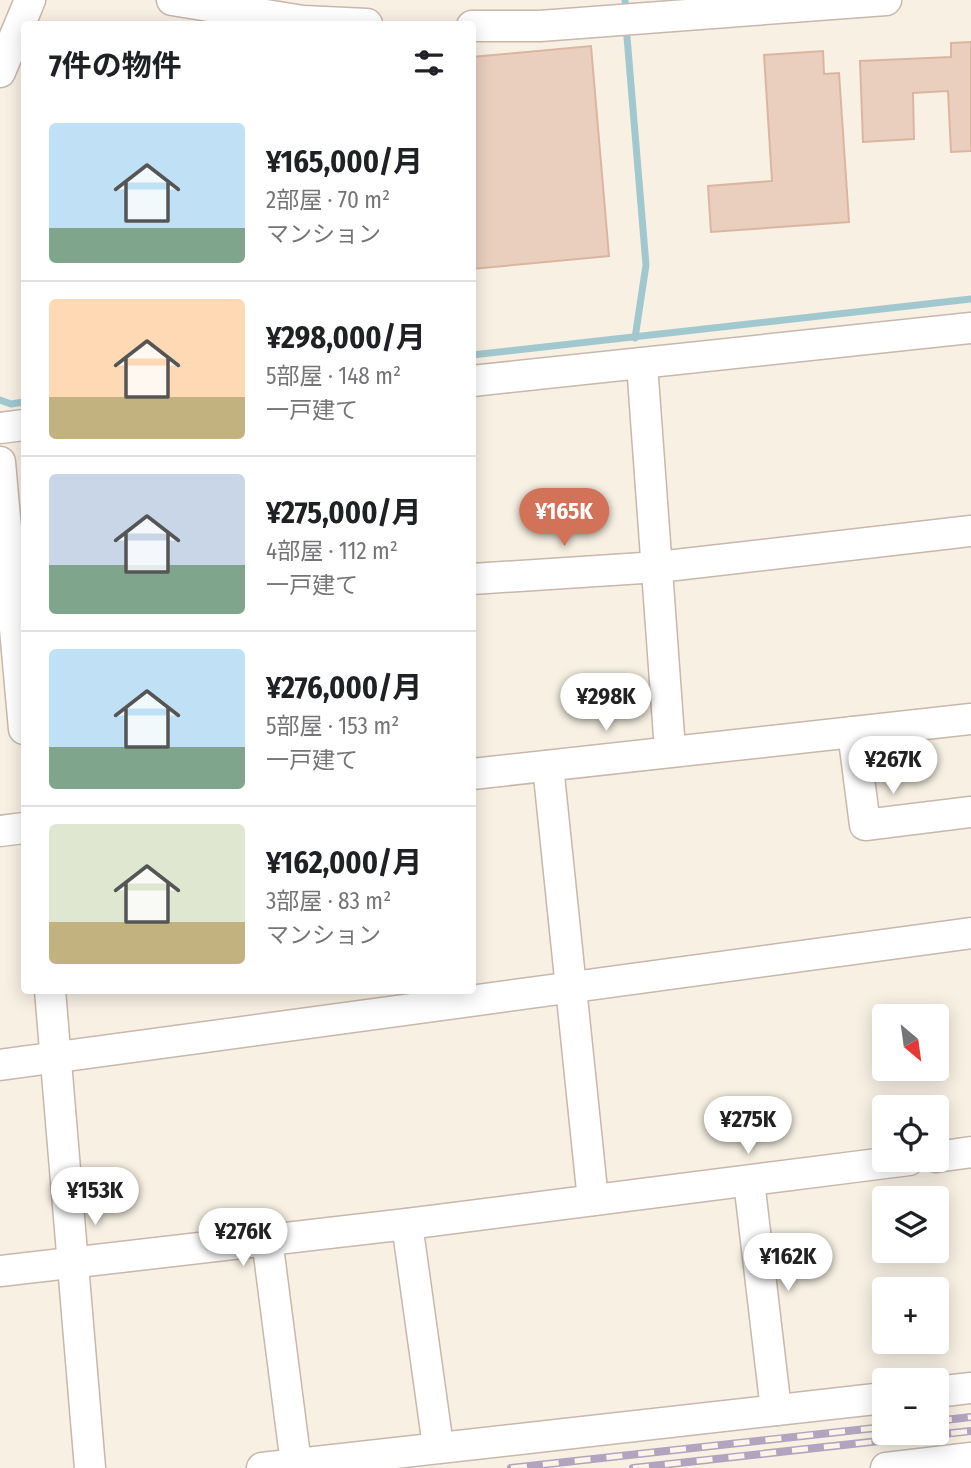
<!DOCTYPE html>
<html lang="ja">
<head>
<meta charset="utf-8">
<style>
	:root { --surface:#fff; --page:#f2f2f2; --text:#202124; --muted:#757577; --line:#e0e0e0; --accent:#d17259 }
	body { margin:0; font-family:"Fira Sans Condensed","Noto Sans JP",sans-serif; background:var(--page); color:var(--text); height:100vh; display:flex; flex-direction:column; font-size:26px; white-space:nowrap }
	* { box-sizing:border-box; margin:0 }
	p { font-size:23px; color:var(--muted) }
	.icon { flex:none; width:38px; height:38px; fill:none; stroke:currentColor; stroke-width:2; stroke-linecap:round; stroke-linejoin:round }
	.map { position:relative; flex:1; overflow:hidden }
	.drawer { position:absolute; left:21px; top:21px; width:455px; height:973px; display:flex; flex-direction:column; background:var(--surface); border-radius:7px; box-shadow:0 4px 18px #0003 }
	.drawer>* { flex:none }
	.needle { width:46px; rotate:151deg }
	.tools { position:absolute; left:872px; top:1004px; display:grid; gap:14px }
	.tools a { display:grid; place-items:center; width:77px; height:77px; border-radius:7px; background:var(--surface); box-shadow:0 4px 18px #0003; font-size:35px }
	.price { position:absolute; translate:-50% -60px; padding:0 16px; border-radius:24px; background:#fff; color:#222; font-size:23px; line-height:46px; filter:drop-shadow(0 2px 4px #0008) }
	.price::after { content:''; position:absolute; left:50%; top:42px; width:21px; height:16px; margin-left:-10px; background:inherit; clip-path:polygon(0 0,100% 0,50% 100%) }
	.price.current { background:var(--accent); color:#fff }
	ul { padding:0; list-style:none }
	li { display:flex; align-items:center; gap:21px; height:175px; padding:0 28px }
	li+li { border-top:2px solid var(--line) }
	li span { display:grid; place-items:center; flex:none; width:196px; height:140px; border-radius:7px; color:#555 }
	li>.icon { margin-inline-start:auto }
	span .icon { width:84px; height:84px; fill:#fffc; stroke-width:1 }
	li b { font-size:30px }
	h2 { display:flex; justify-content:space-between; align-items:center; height:84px; padding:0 28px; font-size:30px }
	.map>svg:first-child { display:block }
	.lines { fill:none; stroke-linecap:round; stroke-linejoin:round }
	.stream { stroke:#a2c8cf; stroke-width:7 }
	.building { fill:#eacfbe; stroke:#dab6a1; stroke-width:2 }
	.minor-casing { stroke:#c7b7ac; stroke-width:33 }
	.minor { stroke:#fff; stroke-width:30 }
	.rail-casing { stroke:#b2a4bf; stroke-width:8 }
	.rail { stroke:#fcf4e8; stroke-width:5; stroke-dasharray:16; stroke-linecap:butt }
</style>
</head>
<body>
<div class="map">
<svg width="971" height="1468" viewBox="0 0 971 1468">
	<rect width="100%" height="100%" fill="#f8f0e3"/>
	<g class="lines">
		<g class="stream">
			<polyline points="625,0 626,13"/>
			<polyline points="626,25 646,265 635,338"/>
			<polyline points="472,355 971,299"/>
			<polyline points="0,400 11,404 24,402"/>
		</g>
	</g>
	<g class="building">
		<polygon points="971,42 971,151 951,152 948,91 913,93 914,139 863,142 860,61 951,57 951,43"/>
		<polygon points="591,46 609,256 472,269 472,57"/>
		<polygon points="823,51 824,74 839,73 849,222 711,232 708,186 772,181 764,55"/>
	</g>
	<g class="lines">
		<g class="minor-casing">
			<g id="minor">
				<polyline points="172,0 303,21 367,24"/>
				<polyline points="472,26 540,26 886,0"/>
				<polyline points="0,72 30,0"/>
				<polyline points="642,364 670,750"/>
				<polyline points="472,381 971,328"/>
				<polyline points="0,428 24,425"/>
				<polyline points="0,462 24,729"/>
				<polyline points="472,579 658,567 971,531"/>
				<polyline points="853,732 865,825 971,812"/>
				<polyline points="548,766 593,1200"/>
				<polyline points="472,774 971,719"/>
				<polyline points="0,831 24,828"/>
				<polyline points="50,990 90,1468"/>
				<polyline points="0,1065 971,933"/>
				<polyline points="936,1157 971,1152"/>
				<polyline points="749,1181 776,1410"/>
				<polyline points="407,1224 438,1446"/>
				<polyline points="267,1239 296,1464"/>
				<polyline points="0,1271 407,1224 909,1160"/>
				<polyline points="936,1392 971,1388"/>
				<polyline points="262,1468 884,1398"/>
				<polyline points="886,1468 971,1458"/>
			</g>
		</g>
		<use href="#minor" class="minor"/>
		<g class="rail-casing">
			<g id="rail">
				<polyline points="936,1421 971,1417"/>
				<polyline points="511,1468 884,1427"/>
				<polyline points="633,1468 971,1431"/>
			</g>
		</g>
		<use href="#rail" class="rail"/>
	</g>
</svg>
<div class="tools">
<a><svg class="needle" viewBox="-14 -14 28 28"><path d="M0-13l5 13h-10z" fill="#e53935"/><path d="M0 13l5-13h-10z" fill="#757577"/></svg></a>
<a><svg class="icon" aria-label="locate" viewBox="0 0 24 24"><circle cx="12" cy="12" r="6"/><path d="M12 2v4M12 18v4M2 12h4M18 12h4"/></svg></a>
<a><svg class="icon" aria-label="layers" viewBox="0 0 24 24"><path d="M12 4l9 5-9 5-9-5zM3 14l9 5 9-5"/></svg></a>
<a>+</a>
<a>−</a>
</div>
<b class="price current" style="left:564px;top:548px">¥165K</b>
<b class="price" style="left:606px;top:733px">¥298K</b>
<b class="price" style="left:893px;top:796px">¥267K</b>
<b class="price" style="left:748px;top:1156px">¥275K</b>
<b class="price" style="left:95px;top:1227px">¥153K</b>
<b class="price" style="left:243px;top:1268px">¥276K</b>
<b class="price" style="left:788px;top:1293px">¥162K</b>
<section class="drawer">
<h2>7件の物件<svg class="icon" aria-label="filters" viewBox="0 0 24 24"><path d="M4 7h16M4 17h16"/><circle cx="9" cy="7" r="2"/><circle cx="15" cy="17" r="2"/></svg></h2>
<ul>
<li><span style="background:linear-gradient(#bfe0f5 75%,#7fa58c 0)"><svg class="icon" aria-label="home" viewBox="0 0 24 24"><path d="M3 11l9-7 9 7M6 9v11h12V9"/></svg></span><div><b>¥165,000/月</b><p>2部屋 · 70 m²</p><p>マンション</p></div></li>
<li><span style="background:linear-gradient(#ffd9b3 70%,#c2b280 0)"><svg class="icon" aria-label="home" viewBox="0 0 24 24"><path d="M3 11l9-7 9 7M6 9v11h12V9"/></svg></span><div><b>¥298,000/月</b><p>5部屋 · 148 m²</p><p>一戸建て</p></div></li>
<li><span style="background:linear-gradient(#c9d6e8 65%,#7fa58c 0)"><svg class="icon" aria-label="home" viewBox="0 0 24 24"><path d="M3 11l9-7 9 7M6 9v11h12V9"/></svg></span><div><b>¥275,000/月</b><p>4部屋 · 112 m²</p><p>一戸建て</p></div></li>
<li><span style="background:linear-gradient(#bfe0f5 70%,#7fa58c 0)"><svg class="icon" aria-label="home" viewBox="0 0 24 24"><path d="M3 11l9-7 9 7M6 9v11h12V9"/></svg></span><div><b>¥276,000/月</b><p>5部屋 · 153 m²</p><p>一戸建て</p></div></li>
<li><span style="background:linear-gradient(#dfe7d0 70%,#c2b280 0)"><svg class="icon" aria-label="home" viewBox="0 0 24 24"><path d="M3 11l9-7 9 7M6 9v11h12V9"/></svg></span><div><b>¥162,000/月</b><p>3部屋 · 83 m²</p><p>マンション</p></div></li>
</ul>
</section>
</div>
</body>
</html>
